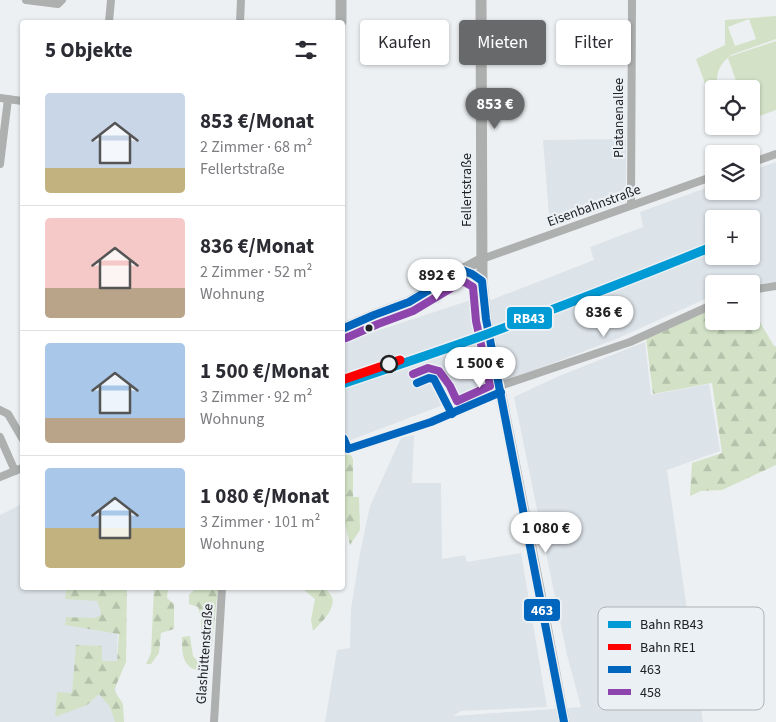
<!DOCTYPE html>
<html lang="de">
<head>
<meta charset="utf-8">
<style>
	:root { --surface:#fff; --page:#f2f2f3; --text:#2b2b33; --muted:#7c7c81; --line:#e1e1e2; --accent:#68696b }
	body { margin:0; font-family:"Source Sans 3",sans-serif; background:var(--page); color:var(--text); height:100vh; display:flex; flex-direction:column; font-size:19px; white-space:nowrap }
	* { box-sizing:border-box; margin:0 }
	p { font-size:16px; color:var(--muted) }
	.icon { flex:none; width:28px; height:28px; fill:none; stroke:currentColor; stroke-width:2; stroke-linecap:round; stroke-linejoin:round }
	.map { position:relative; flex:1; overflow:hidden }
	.details { position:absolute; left:20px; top:20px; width:325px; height:570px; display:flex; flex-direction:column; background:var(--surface); border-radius:5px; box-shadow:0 1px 4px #0004 }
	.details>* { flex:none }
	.banner { position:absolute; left:360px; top:20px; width:340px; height:45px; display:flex; gap:10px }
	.controls { position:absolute; left:705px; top:80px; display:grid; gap:10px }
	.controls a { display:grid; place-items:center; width:55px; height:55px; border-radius:5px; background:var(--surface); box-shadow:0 1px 4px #0004; font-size:25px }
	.price { position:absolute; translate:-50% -42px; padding:0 11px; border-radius:18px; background:#fff; color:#222; font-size:16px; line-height:32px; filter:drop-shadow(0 1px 2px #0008) }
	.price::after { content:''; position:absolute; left:50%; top:30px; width:15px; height:11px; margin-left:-8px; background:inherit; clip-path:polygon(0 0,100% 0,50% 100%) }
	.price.on { background:var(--accent); color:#fff }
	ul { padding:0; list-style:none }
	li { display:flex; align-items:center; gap:15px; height:125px; padding:0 25px }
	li+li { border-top:1px solid var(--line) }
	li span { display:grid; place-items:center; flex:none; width:140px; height:100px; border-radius:5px; color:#555 }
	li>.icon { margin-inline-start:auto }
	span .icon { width:60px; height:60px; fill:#fffc; stroke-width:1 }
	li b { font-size:21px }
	h2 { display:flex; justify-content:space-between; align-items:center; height:60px; padding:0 25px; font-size:21px }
	.chip { padding:0 18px; border-radius:5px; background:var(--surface); box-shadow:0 1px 4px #0004; font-size:18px; line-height:45px }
	.chip.on { background:var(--accent); color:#fff }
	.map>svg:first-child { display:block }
	.built { fill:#dce3e9; fill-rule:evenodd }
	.green { fill:#d3e2c7; fill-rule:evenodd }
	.forest { fill:url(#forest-firs) }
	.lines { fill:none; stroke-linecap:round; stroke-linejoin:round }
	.street { stroke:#aeafaf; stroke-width:8 }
	.secondary { stroke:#adaeae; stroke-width:11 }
	.bus-1-casing { stroke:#ebf0f4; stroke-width:11 }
	.bus-2-casing { stroke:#ebf0f4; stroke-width:11 }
	.bus-1 { stroke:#0065bd; stroke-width:8 }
	.bus-2 { stroke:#8e44ad; stroke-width:8 }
	.rail-1-casing { stroke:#ebf0f4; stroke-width:12 }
	.rail-2-casing { stroke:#ebf0f4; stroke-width:12 }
	.rail-1 { stroke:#009bd5; stroke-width:9 }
	.rail-2 { stroke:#f00; stroke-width:9 }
	.bus-dot { fill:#202123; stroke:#ebf0f4; stroke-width:2 }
	.stop-dot { fill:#ebf0f4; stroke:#202123; stroke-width:2.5 }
	.labels { text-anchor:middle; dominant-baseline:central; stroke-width:4.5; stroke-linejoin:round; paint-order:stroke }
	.street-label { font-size:14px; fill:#202123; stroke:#ebf0f4 }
	.key { fill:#ebf0f4; stroke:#aeb2b5; stroke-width:1 }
	.key-label { font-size:14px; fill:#202123 }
	.line-badge { stroke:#ebf0f4; stroke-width:2 }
	.badge-label { font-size:14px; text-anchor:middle; font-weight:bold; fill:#fff }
</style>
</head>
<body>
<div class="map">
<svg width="776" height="722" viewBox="0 0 776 722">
	<defs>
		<pattern id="forest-firs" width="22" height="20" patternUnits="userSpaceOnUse" patternTransform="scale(1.25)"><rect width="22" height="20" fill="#d3e2c7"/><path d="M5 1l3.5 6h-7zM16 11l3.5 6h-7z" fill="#b5c2ab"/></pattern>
	</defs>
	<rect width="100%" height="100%" fill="#edf0f2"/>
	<g class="built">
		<polygon points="626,139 626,201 550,228 543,140"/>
		<path d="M776 162V282L751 287V284H714V295L616 339 343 443V342L477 298 491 300 594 260 590 247 643 227 640 212 714 185V191H751V171ZM714 219H751V256H714Z"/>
		<polygon points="645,342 651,395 709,384 720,451 667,470 703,722 325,722 337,650 350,648 351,609 360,553 370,506 401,438 414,435 412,483 441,483 442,559 465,555 467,562 521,553 547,707 461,711 453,716 581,707 567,655 514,397 559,376"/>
		<polygon points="22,504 22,588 119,588 115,722 0,722 0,515"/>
	</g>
	<path class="green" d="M776 16V39L731 55 728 57 776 41V97L771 99 776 97V110L751 119V89H739L728 58C718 66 715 77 718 89H714V108L696 59 725 45V20ZM749 19 756 39 735 46 728 27Z"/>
	<g class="forest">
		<polygon points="714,307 714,321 751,321 751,307 774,346 776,346 776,465 722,490 701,491 690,496 692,463 722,453 712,383 653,394 646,338"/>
		<path d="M350 454 353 459V497H359L360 530 350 545C344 520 338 493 345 467L343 466 342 456Z"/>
		<polygon points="66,588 127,588 126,662 114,690 123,704 124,722 115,722 110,707 99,694 87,705 55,717 57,692 72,693 76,645 102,646 102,661 117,661 119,634 65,625 66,617 95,618 101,615 100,609 97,601 65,599"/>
		<polygon points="154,588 168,588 167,598 174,604 174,629 161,633 159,653 151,664 146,664 151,653"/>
		<path d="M210 588H218L209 672C203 671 195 671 190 667 181 660 182 646 182 637L190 636 193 656 198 662 202 661 201 618 198 607 189 604V595L194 590Z"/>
		<path d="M304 588H324C326 590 331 594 332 597 336 609 321 623 313 631L311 620 315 599 303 589Z"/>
	</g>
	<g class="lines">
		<g class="street">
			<polyline points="26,0 58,4 62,0"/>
			<polyline points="109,22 111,0"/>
			<polyline points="240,22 241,0"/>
			<polyline points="0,98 22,101"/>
			<polyline points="751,163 776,154"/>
			<polyline points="0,164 8,99"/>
			<polyline points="631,205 632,0"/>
			<polyline points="482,259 714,176"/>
			<polyline points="751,290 776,286"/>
			<polyline points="500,386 630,342 714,304"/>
			<polyline points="0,410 8,414 22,438"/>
			<polyline points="0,437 15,471"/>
			<polyline points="342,451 431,422 454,413 501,392"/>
			<polyline points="0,477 22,468"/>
			<polyline points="214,722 222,588"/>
		</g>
		<g class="secondary">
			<polyline points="481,0 482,281 486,319 543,609 564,722"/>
			<polyline points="341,22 341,0"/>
			<polyline points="342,329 374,315 409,302 449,277 482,259"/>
		</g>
		<g class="bus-1-casing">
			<g id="bus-1">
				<polyline points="342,329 374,315 409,302 462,270 472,274 482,281 486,319 564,722"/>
				<polyline points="417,383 429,378 434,379 452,414"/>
				<polyline points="344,439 348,449 431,422 501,392"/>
			</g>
		</g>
		<g class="bus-2-casing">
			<polyline id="bus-2" points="346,338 378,324 413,311 463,281 473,287 476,321 490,386 457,401 450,386 439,371 428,368 413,374"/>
		</g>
		<use href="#bus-1" class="bus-1"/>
		<use href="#bus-2" class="bus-2"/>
		<g class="rail-1-casing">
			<path id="rail-1" d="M342 384C392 367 441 351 490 333 565 305 640 276 714 246"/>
		</g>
		<g class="rail-2-casing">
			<polyline id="rail-2" points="345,379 400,360"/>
		</g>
		<use href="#rail-1" class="rail-1"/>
		<use href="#rail-2" class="rail-2"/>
	</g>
	<circle class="bus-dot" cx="369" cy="328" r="4.5"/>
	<circle class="stop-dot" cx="389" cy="364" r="8"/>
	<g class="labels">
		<g class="street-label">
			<text transform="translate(619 118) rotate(-90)">Platanenallee</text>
			<text transform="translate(467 190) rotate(-90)">Fellertstraße</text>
			<text transform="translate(594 206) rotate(-20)">Eisenbahnstraße</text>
			<text transform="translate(205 654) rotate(-86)">Glashüttenstraße</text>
		</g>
	</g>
	<rect x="598" y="607" width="166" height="103" rx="8" class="key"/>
	<rect x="608" y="621" width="23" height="7" fill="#009bd5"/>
	<rect x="608" y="644" width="23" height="6" fill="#f00"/>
	<rect x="608" y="666" width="23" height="7" fill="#0065bd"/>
	<rect x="608" y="689" width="23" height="6" fill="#8e44ad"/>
	<g class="key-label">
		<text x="640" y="629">Bahn RB43</text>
		<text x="640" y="652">Bahn RE1</text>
		<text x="640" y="674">463</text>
		<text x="640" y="697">458</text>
	</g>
	<g class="line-badge">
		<rect x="506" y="306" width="47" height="24" rx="5" fill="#009bd5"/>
		<rect x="523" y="598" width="38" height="24" rx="5" fill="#0065bd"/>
	</g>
	<g class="badge-label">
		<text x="529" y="323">RB43</text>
		<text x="542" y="615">463</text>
	</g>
</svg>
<div class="controls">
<a><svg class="icon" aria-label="locate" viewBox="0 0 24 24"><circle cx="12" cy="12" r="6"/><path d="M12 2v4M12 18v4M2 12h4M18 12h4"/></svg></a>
<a><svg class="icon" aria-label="layers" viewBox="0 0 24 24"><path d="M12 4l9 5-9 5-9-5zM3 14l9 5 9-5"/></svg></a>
<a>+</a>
<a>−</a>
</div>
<b class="price on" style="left:495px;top:130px">853 €</b>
<b class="price" style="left:437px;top:301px">892 €</b>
<b class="price" style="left:604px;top:338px">836 €</b>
<b class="price" style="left:480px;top:389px">1 500 €</b>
<b class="price" style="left:546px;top:554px">1 080 €</b>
<div class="banner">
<a class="chip">Kaufen</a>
<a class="chip on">Mieten</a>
<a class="chip">Filter</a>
</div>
<section class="details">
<h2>5 Objekte<svg class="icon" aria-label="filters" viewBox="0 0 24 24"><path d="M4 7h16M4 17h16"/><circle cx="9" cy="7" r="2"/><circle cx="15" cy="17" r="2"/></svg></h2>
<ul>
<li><span style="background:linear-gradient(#c9d6e8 75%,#c2b280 0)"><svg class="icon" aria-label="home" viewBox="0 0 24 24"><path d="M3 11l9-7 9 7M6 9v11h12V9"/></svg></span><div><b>853 €/Monat</b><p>2 Zimmer · 68 m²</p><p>Fellertstraße</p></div></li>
<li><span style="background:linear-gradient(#f6c9c9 70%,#b9a48a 0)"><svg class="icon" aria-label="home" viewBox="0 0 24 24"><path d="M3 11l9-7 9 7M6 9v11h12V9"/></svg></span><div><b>836 €/Monat</b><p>2 Zimmer · 52 m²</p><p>Wohnung</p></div></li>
<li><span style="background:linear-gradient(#a9c7e8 75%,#b9a48a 0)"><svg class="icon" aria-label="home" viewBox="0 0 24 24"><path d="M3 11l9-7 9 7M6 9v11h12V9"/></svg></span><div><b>1 500 €/Monat</b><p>3 Zimmer · 92 m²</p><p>Wohnung</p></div></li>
<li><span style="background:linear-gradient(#a9c7e8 60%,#c2b280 0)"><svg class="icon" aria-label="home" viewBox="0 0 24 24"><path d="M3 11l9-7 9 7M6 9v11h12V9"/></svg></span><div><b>1 080 €/Monat</b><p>3 Zimmer · 101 m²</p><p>Wohnung</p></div></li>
</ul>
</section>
</div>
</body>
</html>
